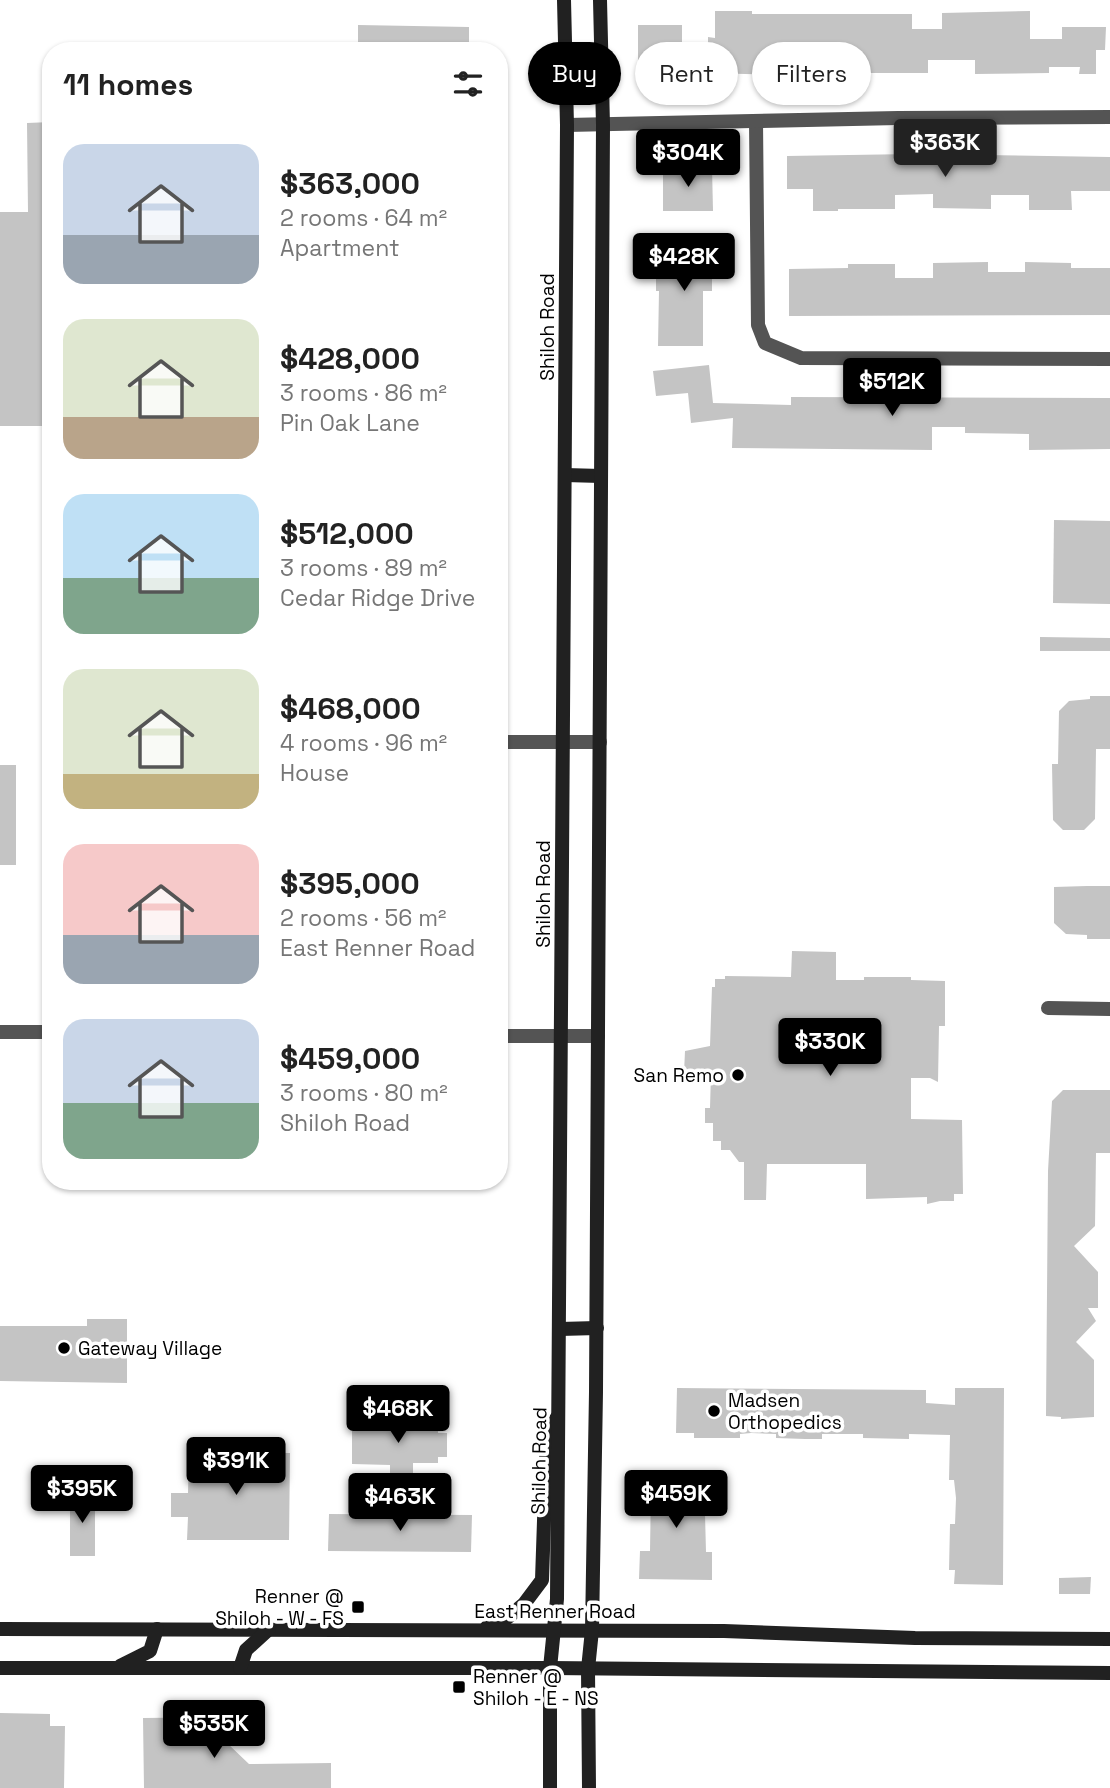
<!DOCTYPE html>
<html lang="en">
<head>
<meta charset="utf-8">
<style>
	:root { --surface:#fff; --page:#f6f6f6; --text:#222; --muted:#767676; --accent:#000 }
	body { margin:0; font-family:"Space Grotesk",sans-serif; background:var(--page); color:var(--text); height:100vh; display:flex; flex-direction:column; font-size:26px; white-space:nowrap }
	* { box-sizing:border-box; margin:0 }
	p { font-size:23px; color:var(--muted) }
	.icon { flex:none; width:38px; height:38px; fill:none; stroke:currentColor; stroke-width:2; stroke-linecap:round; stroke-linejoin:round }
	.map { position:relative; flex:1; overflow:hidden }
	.side { position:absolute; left:42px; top:42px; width:466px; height:1148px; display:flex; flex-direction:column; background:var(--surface); border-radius:28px; box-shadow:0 2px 5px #0004 }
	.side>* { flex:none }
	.banner { position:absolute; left:528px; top:42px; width:476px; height:63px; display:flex; gap:14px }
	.price { position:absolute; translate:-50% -60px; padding:0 16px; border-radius:7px; background:var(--accent); color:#fff; font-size:23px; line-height:46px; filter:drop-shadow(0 2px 4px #0008) }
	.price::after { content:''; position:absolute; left:50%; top:42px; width:21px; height:16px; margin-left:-10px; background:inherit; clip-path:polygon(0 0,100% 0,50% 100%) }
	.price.on { background:#222; color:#fff }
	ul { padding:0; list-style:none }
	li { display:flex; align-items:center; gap:21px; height:175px; padding:0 21px }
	li span { display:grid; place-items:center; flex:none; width:196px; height:140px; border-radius:21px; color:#555 }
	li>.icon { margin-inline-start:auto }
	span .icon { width:84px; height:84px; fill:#fffc; stroke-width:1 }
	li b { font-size:30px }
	h2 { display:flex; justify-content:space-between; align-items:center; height:84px; padding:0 21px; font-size:30px }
	.tag { padding:0 24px; border-radius:32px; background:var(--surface); box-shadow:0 2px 5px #0004; font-size:24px; line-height:63px }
	.tag.on { background:var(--accent); color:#fff }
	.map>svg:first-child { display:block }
	.building { fill:#c4c4c4 }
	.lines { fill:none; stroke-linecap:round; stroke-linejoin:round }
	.street { stroke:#545454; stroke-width:14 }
	.secondary { stroke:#212121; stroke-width:14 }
	.poi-dot { fill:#000; stroke:#fff; stroke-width:2.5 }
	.labels { text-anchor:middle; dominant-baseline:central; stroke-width:7; stroke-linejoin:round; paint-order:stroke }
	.street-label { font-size:19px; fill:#000; stroke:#fff }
	.poi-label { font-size:19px; fill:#000; stroke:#fff; text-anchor:start }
</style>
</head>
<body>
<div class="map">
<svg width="1110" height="1788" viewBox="0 0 1110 1788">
	<rect width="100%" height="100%" fill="#fff"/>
	<g class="building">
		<polygon points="715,11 752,11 752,14 912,14 912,29 942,29 942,13 1030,11 1030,39 1062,39 1062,27 1106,27 1105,50 1096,50 1096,74 1079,74 1080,67 1049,67 1049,73 975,74 975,60 928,60 928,73 870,73 870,76 848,76 849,53 808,52 787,53 787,75 708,73 708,37 715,38"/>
		<polygon points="358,25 469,27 469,51 358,51"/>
		<rect x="638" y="25" width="44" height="41"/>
		<polygon points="51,122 51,426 0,426 0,212 28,212 27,123"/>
		<polygon points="912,154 1110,157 1110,191 1071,191 1072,210 1029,210 1029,195 991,195 991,209 933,208 933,194 895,195 895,209 838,209 838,211 813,211 813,189 787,189 787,156"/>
		<polygon points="712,167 713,211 663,211 663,168"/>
		<polygon points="669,241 712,241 712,291 703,291 703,346 658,346 659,291 656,291 656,263 669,263"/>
		<polygon points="988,262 988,272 1025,272 1025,262 1071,263 1071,268 1110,268 1110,315 789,316 789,269 848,268 848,264 895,264 895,278 933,278 933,263"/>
		<polygon points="709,365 713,403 791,405 791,397 1110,398 1110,449 1029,450 1029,434 965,433 965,427 932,427 932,450 732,448 733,418 691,423 688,393 656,396 653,371"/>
		<polygon points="1054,520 1110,521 1110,604 1053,603"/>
		<polygon points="1040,637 1110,638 1110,651 1040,651"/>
		<polygon points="1090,696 1110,696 1110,749 1096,749 1095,819 1084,830 1063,830 1053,820 1052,764 1058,764 1059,711 1069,701 1090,699"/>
		<rect x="0" y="765" width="16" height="100"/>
		<polygon points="1087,886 1110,886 1110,939 1087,939 1087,935 1066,934 1054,923 1054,887"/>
		<polygon points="792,951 836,952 836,980 864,980 864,977 911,977 911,980 945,981 945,1026 939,1026 938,1082 930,1078 911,1078 911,1119 962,1120 963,1194 954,1194 954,1201 940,1201 927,1204 927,1197 866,1199 866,1164 767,1164 766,1200 744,1200 744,1162 739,1162 730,1150 721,1150 721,1141 713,1141 713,1123 705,1123 705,1108 710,1108 711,1073 684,1073 685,1051 710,1046 712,987 715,987 715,979 725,979 725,976 791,977"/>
		<polygon points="1063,1090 1110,1090 1110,1153 1096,1153 1095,1226 1074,1246 1098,1272 1098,1308 1088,1308 1096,1321 1076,1342 1094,1360 1094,1417 1061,1419 1061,1417 1046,1416 1048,1171 1052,1101"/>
		<polygon points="87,1319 127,1319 127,1383 0,1381 0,1326 87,1326"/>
		<polygon points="677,1388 926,1390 926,1403 955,1405 955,1388 1004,1388 1003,1585 954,1584 955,1570 949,1570 950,1524 955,1524 956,1498 954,1480 949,1480 950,1435 909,1434 909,1439 863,1438 863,1434 822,1434 822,1439 805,1439 776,1438 776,1434 751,1433 740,1434 740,1438 694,1438 694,1433 676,1433"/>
		<polygon points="352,1423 438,1424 438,1433 447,1433 447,1457 438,1457 438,1463 413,1463 413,1473 390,1473 390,1465 352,1464"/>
		<polygon points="189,1452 290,1453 289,1540 187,1540 188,1517 171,1517 171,1493 188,1493"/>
		<polygon points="640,1475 704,1476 706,1552 712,1552 712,1580 639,1579 640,1551 650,1551 651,1489 640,1489"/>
		<rect x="70" y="1493" width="25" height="63"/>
		<polygon points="329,1514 472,1515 471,1552 328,1551"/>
		<polygon points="1091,1577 1090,1594 1059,1594 1059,1578"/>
		<polygon points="0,1713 50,1714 50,1726 65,1726 64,1788 0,1788"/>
		<polygon points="228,1717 227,1743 249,1764 331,1763 331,1788 144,1788 143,1718"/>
	</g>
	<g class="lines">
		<g class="street">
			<polyline points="756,121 758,325 765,343 801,358 1110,359"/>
			<polyline points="567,125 898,118 1110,117"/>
			<polyline points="499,742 600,742"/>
			<polyline points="1048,1008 1110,1009"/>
			<polyline points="0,1032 51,1032"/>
			<polyline points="499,1036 598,1036"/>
		</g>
		<g class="secondary">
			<polyline points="565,475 601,476"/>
			<polyline points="560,1329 597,1328"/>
			<polyline points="487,1627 501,1623 524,1604 542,1580 547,1432 558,1416"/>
			<polyline points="0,1629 724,1631 915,1638 1110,1639"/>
			<polyline points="120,1666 150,1651 157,1629"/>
			<polyline points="0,1668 550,1668 1110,1673"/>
			<polyline points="240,1668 246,1650 269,1629"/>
			<polyline points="550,1788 550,1668 557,1599 567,125 564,0"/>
			<polyline points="589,1788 588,1669 592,1630 596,1392 603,125 600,0"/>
		</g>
	</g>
	<g class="poi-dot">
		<circle cx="738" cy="1075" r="7"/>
		<circle cx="64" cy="1348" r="7"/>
		<circle cx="714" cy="1411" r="7"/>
		<rect x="351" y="1600" width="14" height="14" rx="3.5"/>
		<rect x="452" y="1680" width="14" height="14" rx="3.5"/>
	</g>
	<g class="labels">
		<g class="street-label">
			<text transform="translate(547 327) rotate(-90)">Shiloh Road</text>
			<text transform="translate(543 894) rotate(-90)">Shiloh Road</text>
			<text transform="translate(539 1461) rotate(-89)">Shiloh Road</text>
			<text x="555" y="1611">East Renner Road</text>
		</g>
		<g class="poi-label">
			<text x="724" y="1075" text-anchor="end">San Remo</text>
			<text x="78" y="1348">Gateway Village</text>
			<text x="728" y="1400">Madsen<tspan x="728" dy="22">Orthopedics</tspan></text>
			<text x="344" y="1596" text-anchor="end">Renner @<tspan x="344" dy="22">Shiloh - W - FS</tspan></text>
			<text x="473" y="1676">Renner @<tspan x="473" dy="22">Shiloh - E - NS</tspan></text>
		</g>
	</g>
</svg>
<b class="price on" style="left:945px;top:179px">$363K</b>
<b class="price" style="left:688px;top:189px">$304K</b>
<b class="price" style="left:684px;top:293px">$428K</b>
<b class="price" style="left:892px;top:418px">$512K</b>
<b class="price" style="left:830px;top:1078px">$330K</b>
<b class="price" style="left:398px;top:1445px">$468K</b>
<b class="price" style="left:236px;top:1497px">$391K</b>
<b class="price" style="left:82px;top:1525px">$395K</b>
<b class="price" style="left:676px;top:1530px">$459K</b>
<b class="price" style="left:400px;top:1533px">$463K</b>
<b class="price" style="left:214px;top:1760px">$535K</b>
<div class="banner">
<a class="tag on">Buy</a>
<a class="tag">Rent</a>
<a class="tag">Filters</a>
</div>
<section class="side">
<h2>11 homes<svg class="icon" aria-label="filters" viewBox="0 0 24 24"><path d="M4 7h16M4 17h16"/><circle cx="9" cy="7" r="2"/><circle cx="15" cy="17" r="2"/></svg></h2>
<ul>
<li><span style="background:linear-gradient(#c9d6e8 65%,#9aa5b1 0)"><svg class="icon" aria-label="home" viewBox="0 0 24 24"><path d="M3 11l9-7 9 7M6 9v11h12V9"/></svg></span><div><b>$363,000</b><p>2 rooms · 64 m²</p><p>Apartment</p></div></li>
<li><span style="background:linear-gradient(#dfe7d0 70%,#b9a48a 0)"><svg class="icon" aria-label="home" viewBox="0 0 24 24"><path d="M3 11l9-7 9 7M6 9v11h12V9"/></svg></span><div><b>$428,000</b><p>3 rooms · 86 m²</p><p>Pin Oak Lane</p></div></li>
<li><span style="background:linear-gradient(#bfe0f5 60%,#7fa58c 0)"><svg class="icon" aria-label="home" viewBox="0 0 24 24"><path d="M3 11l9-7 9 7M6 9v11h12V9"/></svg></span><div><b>$512,000</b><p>3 rooms · 89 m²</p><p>Cedar Ridge Drive</p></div></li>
<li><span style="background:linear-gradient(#dfe7d0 75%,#c2b280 0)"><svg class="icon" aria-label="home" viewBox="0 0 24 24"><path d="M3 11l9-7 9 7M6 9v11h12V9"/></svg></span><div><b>$468,000</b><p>4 rooms · 96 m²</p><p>House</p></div></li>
<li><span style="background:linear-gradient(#f6c9c9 65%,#9aa5b1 0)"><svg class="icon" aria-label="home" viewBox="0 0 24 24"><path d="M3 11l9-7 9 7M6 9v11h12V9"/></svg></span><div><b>$395,000</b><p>2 rooms · 56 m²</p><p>East Renner Road</p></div></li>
<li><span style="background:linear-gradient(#c9d6e8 60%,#7fa58c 0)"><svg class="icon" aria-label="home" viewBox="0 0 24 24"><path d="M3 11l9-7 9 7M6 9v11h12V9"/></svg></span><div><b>$459,000</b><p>3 rooms · 80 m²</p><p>Shiloh Road</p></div></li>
</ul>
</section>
</div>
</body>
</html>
